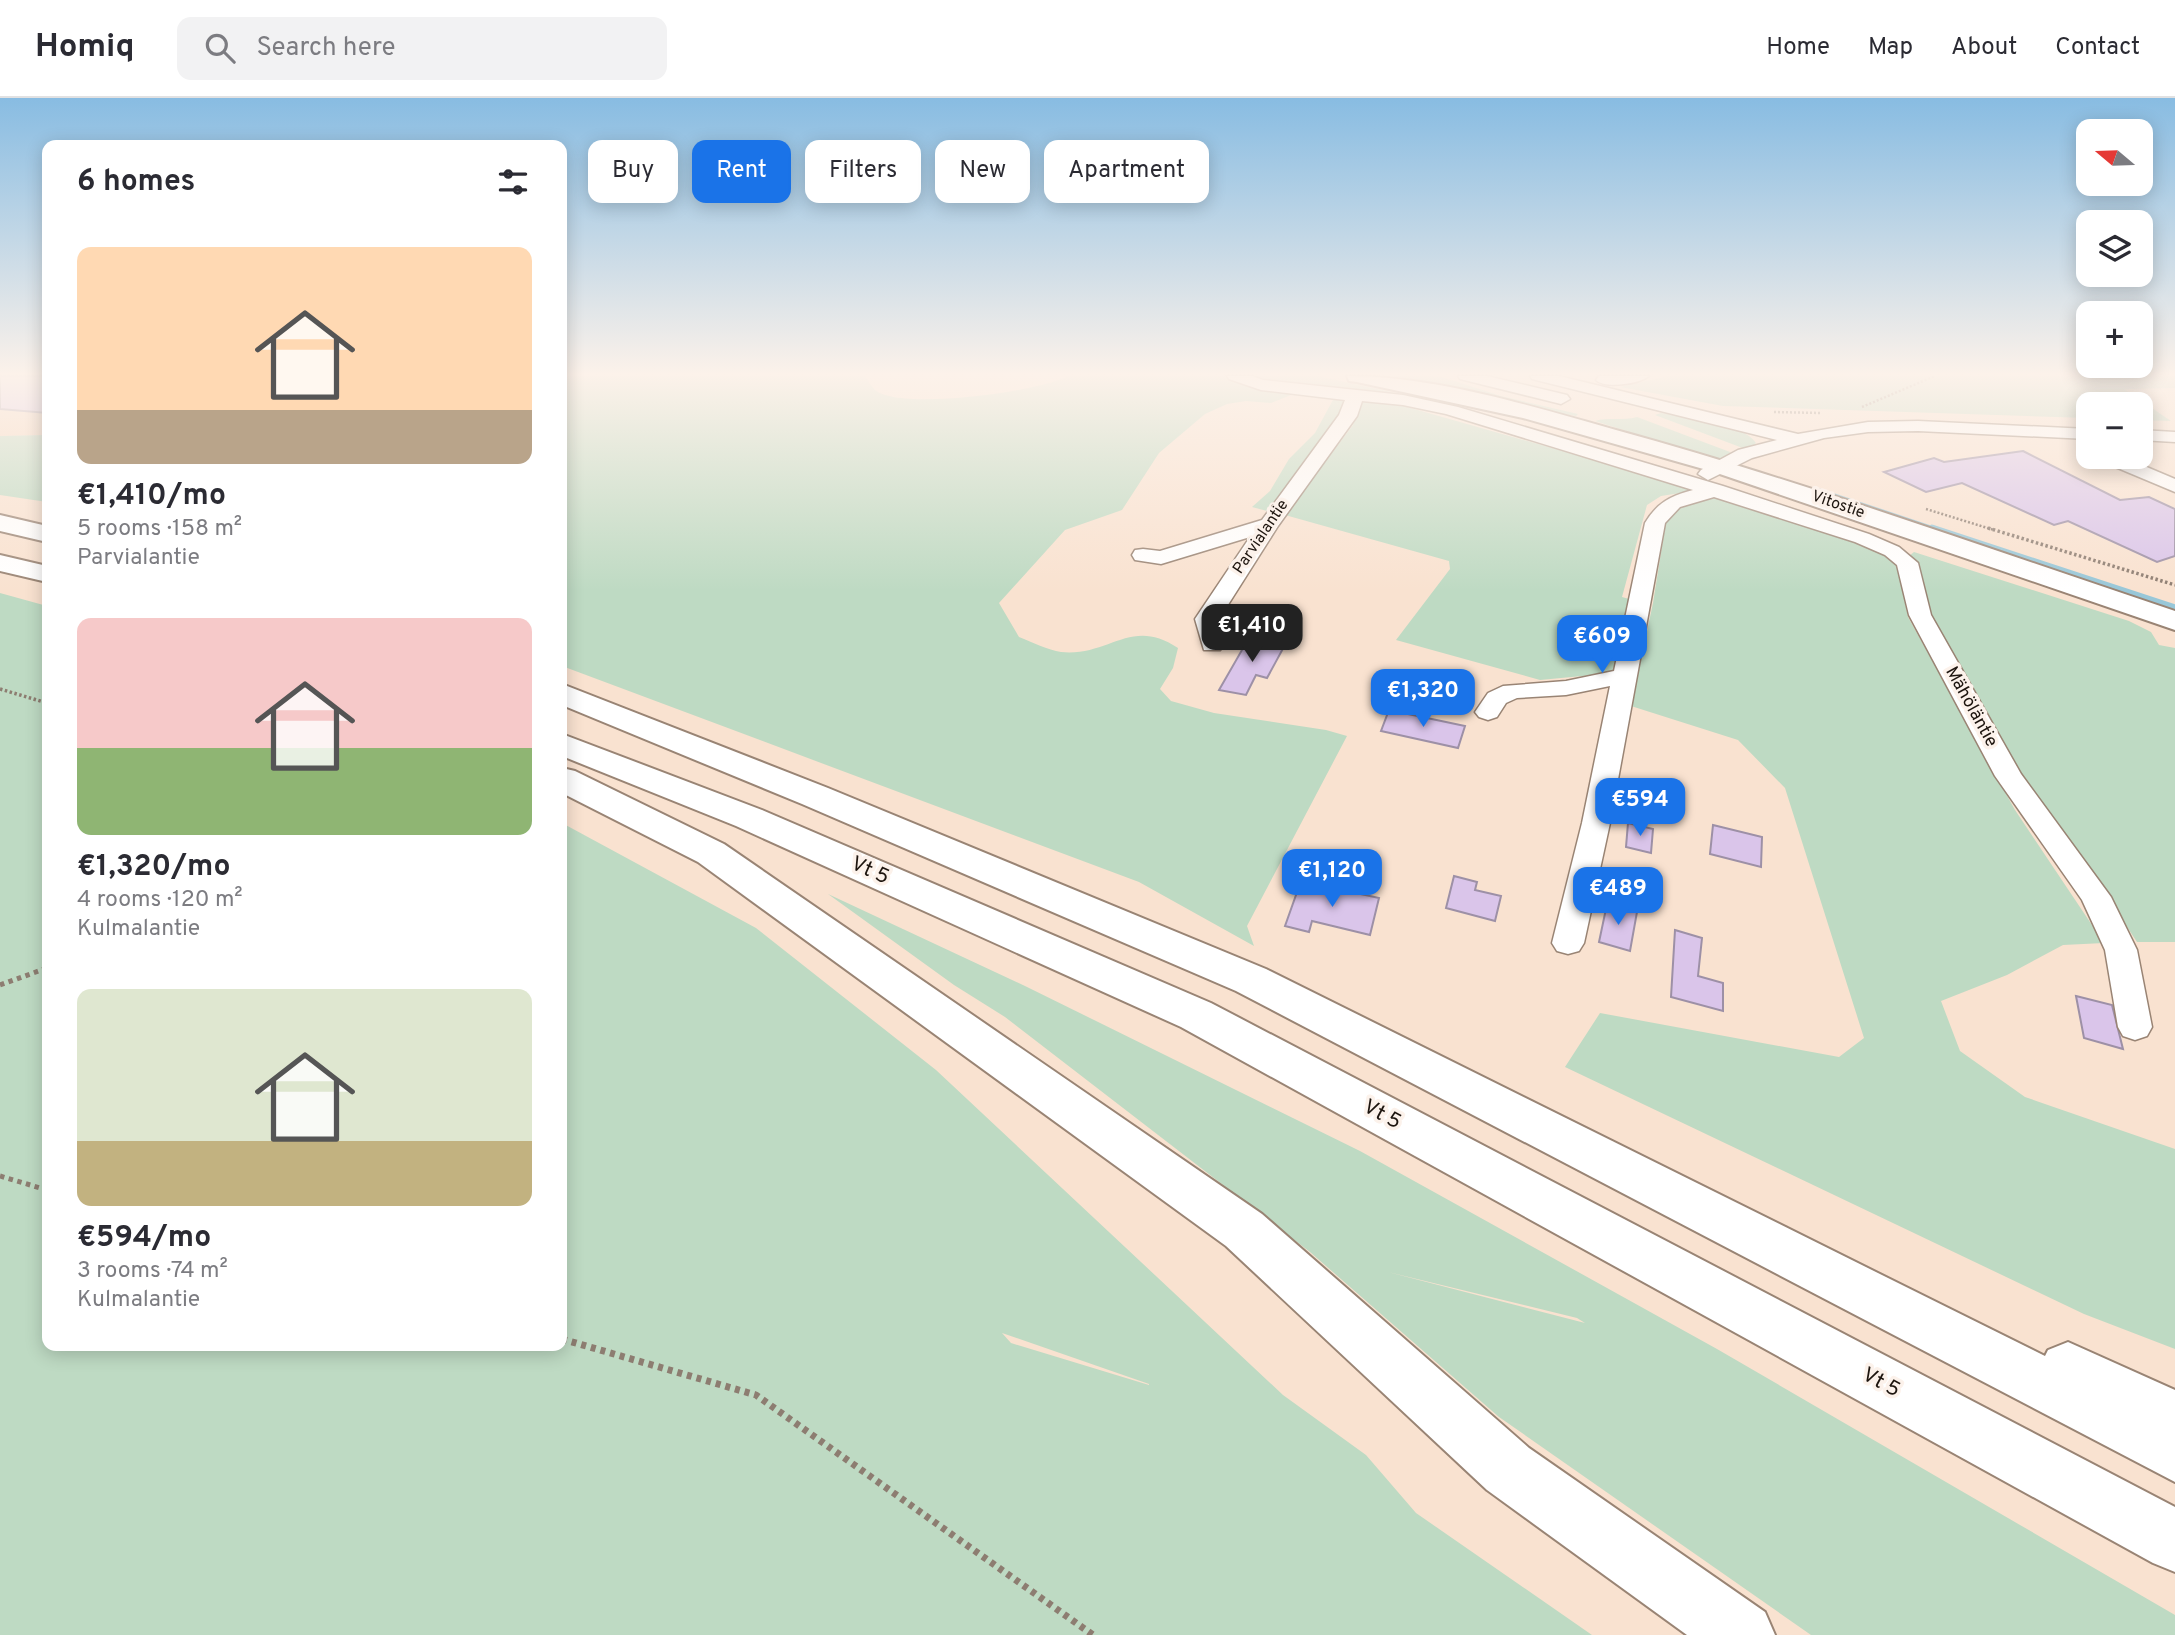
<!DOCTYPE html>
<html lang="en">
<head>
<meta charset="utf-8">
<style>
	:root { --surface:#fff; --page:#f2f2f3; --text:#2b2b33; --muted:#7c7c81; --line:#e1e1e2; --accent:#1a73e8 }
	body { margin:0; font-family:Overpass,sans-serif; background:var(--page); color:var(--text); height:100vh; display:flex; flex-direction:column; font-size:26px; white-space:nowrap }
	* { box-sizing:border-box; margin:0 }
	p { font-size:23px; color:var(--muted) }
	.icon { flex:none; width:38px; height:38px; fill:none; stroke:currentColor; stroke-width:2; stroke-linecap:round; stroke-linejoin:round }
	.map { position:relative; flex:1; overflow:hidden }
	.drawer { position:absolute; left:42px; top:42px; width:525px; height:1211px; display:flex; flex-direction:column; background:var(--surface); border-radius:14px; box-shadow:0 4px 18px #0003 }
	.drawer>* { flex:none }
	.hud { position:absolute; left:588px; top:42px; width:665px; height:63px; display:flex; gap:14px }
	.needle { width:46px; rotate:289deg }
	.tools { position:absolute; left:2076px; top:21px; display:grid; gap:14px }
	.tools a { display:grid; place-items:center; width:77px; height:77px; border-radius:14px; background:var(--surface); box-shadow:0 4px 18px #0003; font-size:35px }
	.price { position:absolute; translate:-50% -60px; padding:0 16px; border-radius:14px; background:var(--accent); color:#fff; font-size:23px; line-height:46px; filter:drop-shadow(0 2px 4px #0008) }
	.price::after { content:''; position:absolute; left:50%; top:42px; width:21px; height:16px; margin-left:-10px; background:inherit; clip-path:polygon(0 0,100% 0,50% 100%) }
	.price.selected { background:#222; color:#fff }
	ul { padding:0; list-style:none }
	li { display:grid; align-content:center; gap:14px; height:371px; padding:0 35px }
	li span { display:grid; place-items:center; height:217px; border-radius:14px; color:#555 }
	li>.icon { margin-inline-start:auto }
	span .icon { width:126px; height:126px; fill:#fffc; stroke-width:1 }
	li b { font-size:30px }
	h2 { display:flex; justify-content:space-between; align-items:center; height:84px; padding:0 35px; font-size:30px }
	.chip { padding:0 24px; border-radius:14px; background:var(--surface); box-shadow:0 4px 18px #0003; font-size:24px; line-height:63px }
	.chip.selected { background:var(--accent); color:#fff }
	header { display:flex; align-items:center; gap:42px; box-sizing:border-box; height:98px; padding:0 35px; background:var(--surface); border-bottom:2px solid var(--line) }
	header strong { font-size:33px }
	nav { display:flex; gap:38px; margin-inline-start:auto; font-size:24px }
	.search { width:490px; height:63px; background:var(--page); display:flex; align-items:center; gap:18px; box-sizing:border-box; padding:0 24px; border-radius:14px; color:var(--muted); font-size:26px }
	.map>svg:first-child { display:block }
	.built { fill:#f6d8c1 }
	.green { fill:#bedac3; fill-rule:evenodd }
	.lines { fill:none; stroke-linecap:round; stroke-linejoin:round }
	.stream-far1 { stroke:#98c7d8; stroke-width:5 }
	.stream { stroke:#98c7d8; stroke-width:7 }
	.building { fill:#dac5ea; stroke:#9d90a6; stroke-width:2 }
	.minor-casing { stroke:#998474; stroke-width:3 }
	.major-casing { stroke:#998474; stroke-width:4 }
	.highway-casing { stroke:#998474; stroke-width:4 }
	.path-far3 { stroke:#8d7d71; stroke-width:2.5; stroke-dasharray:2 2; stroke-linecap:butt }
	.path-far2 { stroke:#8d7d71; stroke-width:3.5; stroke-dasharray:2.5 2.5; stroke-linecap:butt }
	.path-far1 { stroke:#8d7d71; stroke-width:5; stroke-dasharray:4.5 4.5; stroke-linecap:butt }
	.path { stroke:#8d7d71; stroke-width:7; stroke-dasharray:5 5; stroke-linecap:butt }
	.minor { fill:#fff; fill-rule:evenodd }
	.major { fill:#fff; fill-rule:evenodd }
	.highway { fill:#fff; fill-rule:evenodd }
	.labels { text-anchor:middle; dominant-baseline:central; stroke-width:7; stroke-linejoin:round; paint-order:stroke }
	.far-street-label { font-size:16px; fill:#1d150f; stroke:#fcf2eb }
	.street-label { font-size:18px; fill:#1d150f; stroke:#fcf2eb }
	.near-street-label { font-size:21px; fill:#1d150f; stroke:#fcf2eb }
</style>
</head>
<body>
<header>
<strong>Homiq</strong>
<div class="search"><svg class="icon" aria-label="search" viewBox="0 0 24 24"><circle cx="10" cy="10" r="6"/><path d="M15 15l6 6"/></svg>Search here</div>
<nav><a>Home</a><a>Map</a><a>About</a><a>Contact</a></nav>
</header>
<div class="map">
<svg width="2175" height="1537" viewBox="0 0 2175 1537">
	<rect width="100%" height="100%" fill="#f9e2d0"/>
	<polygon class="built" points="0,278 47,278 47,337 0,338"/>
	<g class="green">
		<path d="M562 278H865C868 282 871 288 875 292 900 313 1039 294 1068 278H1231C1244 294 1277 293 1296 295L1271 305 1246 303 1227 306 1205 316 1159 355 1122 412 1065 432 999 505 1019 539C1032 544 1048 552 1061 554 1109 559 1131 518 1178 550L1173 570 1160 591 1171 603 1214 615 1326 632 1347 638 1247 828 1254 848 1139 784 562 568Z"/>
		<polygon points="1249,278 1318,278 1446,306 1257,282"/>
		<polygon points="1394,278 1442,279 1501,298 1578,316 1576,318 1532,311"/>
		<polygon points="1668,278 2175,278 2175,290 2124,291 2171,323 2140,322 2140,306 2088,306 2088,320 1723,308 1620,289"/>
		<polygon points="1334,300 1345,303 1335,327 1267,413 1252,409 1270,393 1289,361 1315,335"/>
		<polygon points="1359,304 1393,305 1700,392 1661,398 1647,407 1622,499 1629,501 1614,575 1540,582 1396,542 1450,471 1449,463 1285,417 1353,327"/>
		<path d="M1661 315C1684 319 1744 325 1756 345L1748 352 1655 317Z"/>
		<path d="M1637 319 1730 354 1732 358 1718 361 1704 358 1595 323C1607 319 1623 323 1637 319Z"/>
		<polygon points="47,337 47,404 0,397 0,338"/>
		<polygon points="1717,400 1866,448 1896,463 1908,519 2015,712 2104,845 2063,847 2007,877 1941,903 1960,953 2025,999 2175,1051 2175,1251 2084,1216 1565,969 1600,915 1839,959 1864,940 1785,690 1738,642 1631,608 1653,505 1667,417 1687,405"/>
		<polygon points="1914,454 2129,523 2151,534 2159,547 2175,550 2175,844 2137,844 2098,785 2019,681 1933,522 1909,458"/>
		<path d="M0 495 47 508V1248H562V725L756 830 936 972 1283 1297 1366 1357 1416 1415 1592 1537H0ZM1002 1235 1149 1286V1287L1011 1245Z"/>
		<path d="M828 796 1025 888 1360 1053 1717 1251 2175 1517V1537H1811L1499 1319 1310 1154 1005 919 954 887ZM1388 1174 1577 1220 1585 1225Z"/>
	</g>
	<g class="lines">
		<polyline class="stream-far1" points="1820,393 1937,432"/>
		<polyline class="stream" points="1932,430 2175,510"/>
	</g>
	<g class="building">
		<polygon points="0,278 47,278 47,315 0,311"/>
		<polygon points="2023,353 2120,402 2149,399 2175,411 2175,458 2157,464 2068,423 2054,427 1962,385 1926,394 1884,374 1934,360 1944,364"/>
		<polygon points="1250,538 1286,545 1267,580 1256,577 1246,597 1219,592"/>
		<polygon points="1389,612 1465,628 1458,650 1381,633"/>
		<polygon points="1628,725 1653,731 1651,755 1626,749"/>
		<polygon points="1713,727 1762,739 1761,769 1710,756"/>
		<polygon points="1454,778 1477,784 1475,792 1501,798 1495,823 1446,810"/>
		<polygon points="1301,783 1379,800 1370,837 1312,823 1309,834 1285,828"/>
		<polygon points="1607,806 1637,814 1630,853 1599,844"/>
		<polygon points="1675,832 1702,840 1698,878 1723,885 1723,913 1671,899"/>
		<polygon points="2076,898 2112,907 2123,951 2084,940"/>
	</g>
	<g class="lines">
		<g class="minor-casing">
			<g id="minor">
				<path d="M1227 278H1252L1263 282 1403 297 1458 309 1723 388 1869 436 1899 449 1918 465 1931 517 2021 676 2111 799 2137 852 2152 929 2147 938 2135 942 2123 938 2118 929 2105 852 2082 802 1995 678 1909 517 1897 467 1885 457 1855 444 1714 399 1680 409 1665 425 1610 725 1584 845 1579 853 1568 856 1557 853 1552 845 1582 725 1610 588 1566 597 1517 600 1506 605 1497 619 1488 622 1479 619 1475 614 1488 595 1503 588 1566 583 1614 573 1645 425C1657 405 1670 398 1693 392L1446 316 1403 307 1362 303 1357 318 1278 428 1219 521 1224 547 1220 552H1204L1195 521 1250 439 1161 466 1135 462 1132 457 1135 452 1143 451 1160 453 1262 422 1339 317 1345 302 1261 292 1229 281Z"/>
				<polygon points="1458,278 1487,278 1567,297 1570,301 1561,306 1460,281"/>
				<polygon points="1530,278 1559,278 1798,336 1868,324 1918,323 2088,331 2088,341 1918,333 1868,334 1824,340 1752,360 1708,382 1698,376 1701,372 1738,352 1777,342 1532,281"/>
				<path d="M1599 278H1649C1639 286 1605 291 1596 282Z"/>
				<polygon points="2140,332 2175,334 2175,344 2140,342"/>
				<polygon points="2099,359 2123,359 2175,381 2175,394 2101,363"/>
			</g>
		</g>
		<g class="major-casing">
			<path id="major" d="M1347 278C1436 278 1530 308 1616 332 1805 384 1989 451 2175 513V532L1714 374 1523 320 1357 284 1349 283Z"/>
		</g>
		<g class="highway-casing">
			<g id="highway">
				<polygon points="0,417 47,428 47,444 0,433"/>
				<polygon points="0,457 47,468 47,484 0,473"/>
				<polygon points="562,586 828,690 1266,871 2045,1258 2048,1252 2068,1244 2175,1292 2175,1384 1236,893 802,706 562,607"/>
				<polygon points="562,636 762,712 1211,905 2175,1409 2175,1474 2153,1465 1181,929 736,728 562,658"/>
				<polygon points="562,670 575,673 724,746 1262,1116 1529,1350 1765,1514 1775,1537 1687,1537 1487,1392 1226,1148 698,764 562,695"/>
			</g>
		</g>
		<g class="path-far3">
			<polyline points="1862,309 1935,278"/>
			<polyline points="1774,314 1821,315"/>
			<polyline points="1926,411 1994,432"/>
		</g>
		<g class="path-far2">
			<polyline points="1988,430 2175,487"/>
			<polyline points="0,591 47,605"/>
		</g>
		<g class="path-far1">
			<polyline points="0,887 47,870"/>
			<polyline points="0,1078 47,1092"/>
		</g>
		<polyline class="path" points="562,1241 756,1297 1093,1537"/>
		<use href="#minor" class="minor"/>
		<use href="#major" class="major"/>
		<use href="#highway" class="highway"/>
	</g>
	<linearGradient id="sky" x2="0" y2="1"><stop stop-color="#88bce2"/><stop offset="0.56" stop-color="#fcf2ea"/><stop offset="1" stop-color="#fcf2ea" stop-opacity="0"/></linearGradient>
	<rect width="2175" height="493" fill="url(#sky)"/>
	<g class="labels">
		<g class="far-street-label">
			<text transform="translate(1838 407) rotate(19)">Vitostie</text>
			<text transform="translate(1261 439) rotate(-56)">Parvialantie</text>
		</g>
		<g class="street-label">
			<text transform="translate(1971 609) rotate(61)">Mähöläntie</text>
		</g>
		<g class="near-street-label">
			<text transform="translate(870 773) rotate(24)">Vt 5</text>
			<text transform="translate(1382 1017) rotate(28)">Vt 5</text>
			<text transform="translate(1881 1285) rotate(28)">Vt 5</text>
		</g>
	</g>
</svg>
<div class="tools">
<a><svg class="needle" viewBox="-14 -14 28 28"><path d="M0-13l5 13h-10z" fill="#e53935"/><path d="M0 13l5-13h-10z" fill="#7c7c81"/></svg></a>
<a><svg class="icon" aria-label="layers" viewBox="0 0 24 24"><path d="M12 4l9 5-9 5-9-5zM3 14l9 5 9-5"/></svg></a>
<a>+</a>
<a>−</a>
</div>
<b class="price selected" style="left:1252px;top:566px">€1,410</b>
<b class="price" style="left:1602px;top:577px">€609</b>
<b class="price" style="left:1423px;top:631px">€1,320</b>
<b class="price" style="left:1640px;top:740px">€594</b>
<b class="price" style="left:1332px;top:811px">€1,120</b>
<b class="price" style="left:1618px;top:829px">€489</b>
<div class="hud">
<a class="chip">Buy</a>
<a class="chip selected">Rent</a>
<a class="chip">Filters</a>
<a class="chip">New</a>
<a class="chip">Apartment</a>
</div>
<section class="drawer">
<h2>6 homes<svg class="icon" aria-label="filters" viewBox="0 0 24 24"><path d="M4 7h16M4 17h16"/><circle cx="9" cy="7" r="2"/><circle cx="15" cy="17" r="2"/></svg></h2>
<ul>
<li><span style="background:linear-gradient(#ffd9b3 75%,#b9a48a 0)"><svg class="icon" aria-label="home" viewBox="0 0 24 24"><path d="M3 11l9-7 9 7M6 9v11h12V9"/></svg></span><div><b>€1,410/mo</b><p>5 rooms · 158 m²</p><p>Parvialantie</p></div></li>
<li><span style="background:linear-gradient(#f6c9c9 60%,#8fb573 0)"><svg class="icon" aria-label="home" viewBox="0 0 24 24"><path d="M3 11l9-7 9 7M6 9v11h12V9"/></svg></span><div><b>€1,320/mo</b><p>4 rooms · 120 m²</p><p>Kulmalantie</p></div></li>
<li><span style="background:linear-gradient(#dfe7d0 70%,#c2b280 0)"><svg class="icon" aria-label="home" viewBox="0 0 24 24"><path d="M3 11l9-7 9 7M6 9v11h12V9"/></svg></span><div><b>€594/mo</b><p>3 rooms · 74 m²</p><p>Kulmalantie</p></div></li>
</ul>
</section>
</div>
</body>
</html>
